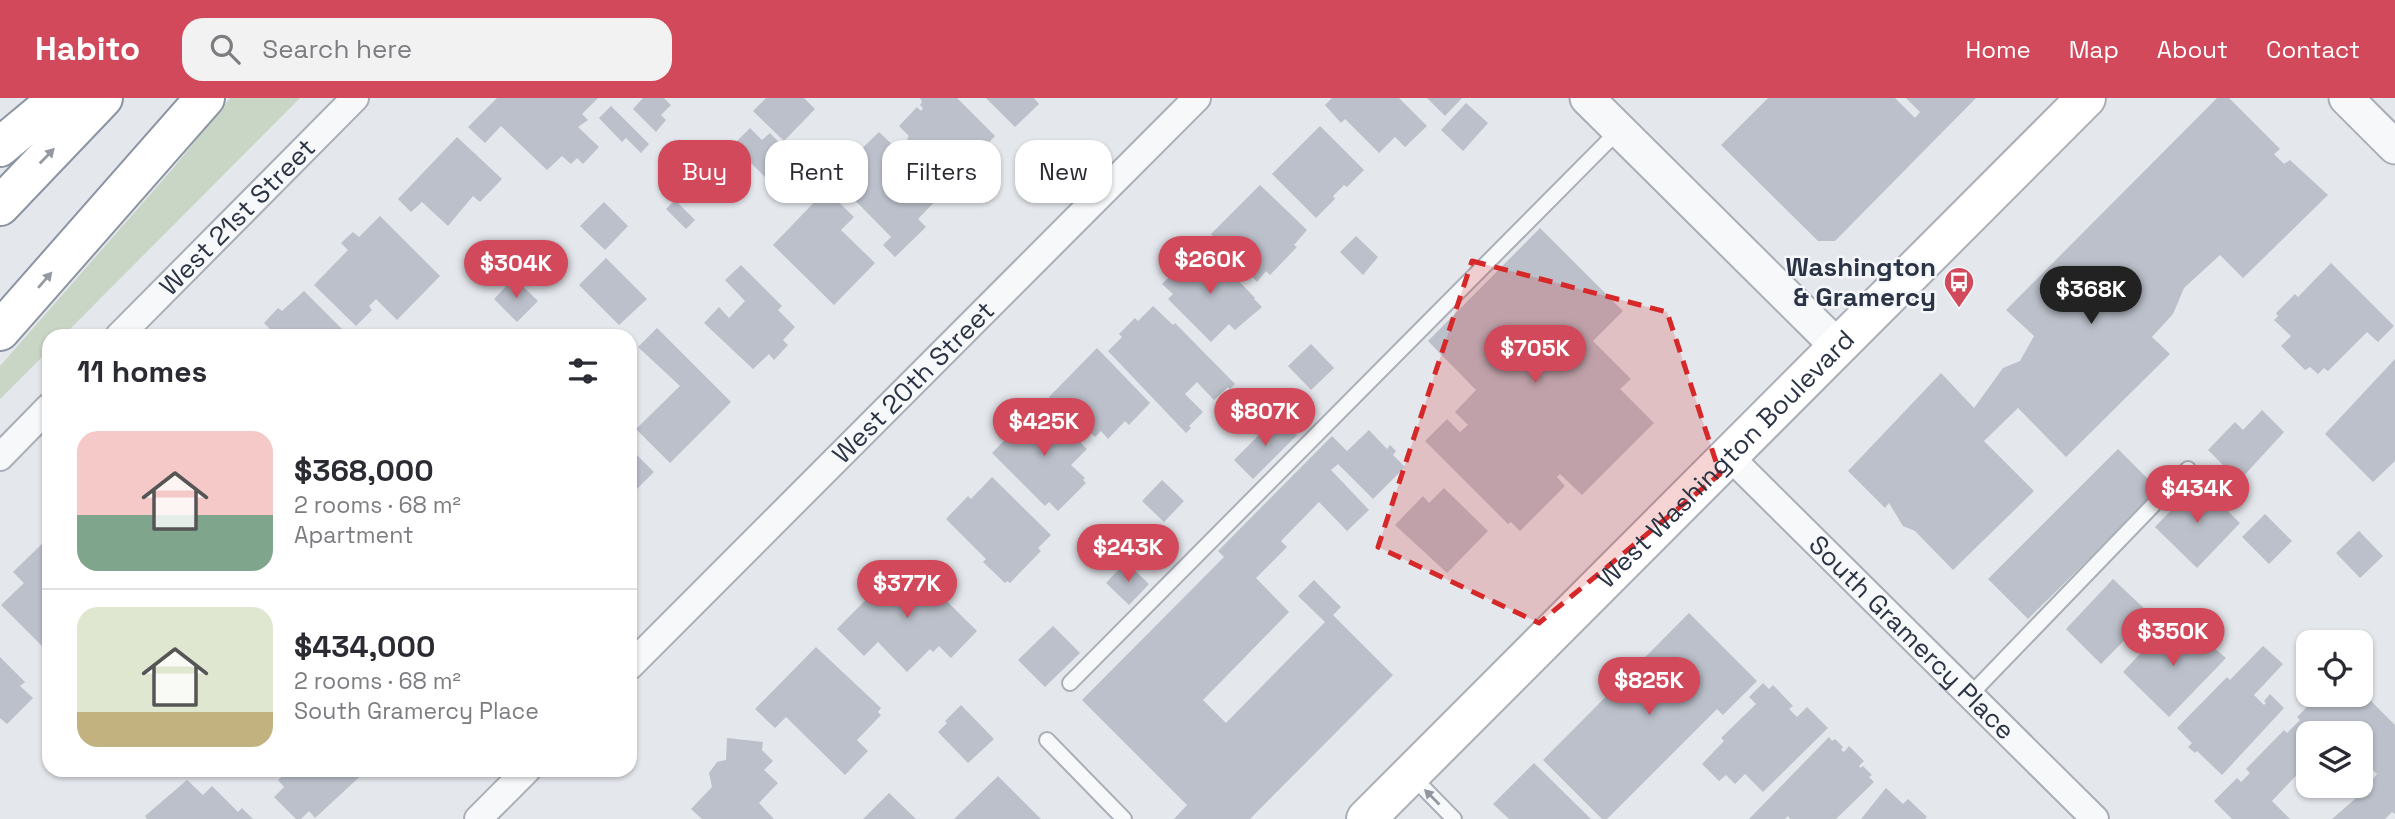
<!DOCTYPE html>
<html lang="en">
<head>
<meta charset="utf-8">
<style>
	:root { --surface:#fff; --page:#f2f2f3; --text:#2b2b33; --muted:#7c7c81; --line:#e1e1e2; --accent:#d1495b }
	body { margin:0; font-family:"Space Grotesk",sans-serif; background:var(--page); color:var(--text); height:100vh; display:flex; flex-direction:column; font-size:26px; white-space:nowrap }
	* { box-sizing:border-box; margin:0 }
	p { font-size:23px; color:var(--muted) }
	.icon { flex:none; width:38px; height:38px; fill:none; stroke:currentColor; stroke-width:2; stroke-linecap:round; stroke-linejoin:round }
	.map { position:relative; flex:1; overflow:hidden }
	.side { position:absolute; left:42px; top:231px; width:595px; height:448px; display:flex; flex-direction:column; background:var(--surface); border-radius:21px; box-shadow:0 2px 5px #0004 }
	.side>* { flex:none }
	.banner { position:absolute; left:658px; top:42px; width:665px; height:63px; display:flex; gap:14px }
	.fabs { position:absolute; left:2296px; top:532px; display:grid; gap:14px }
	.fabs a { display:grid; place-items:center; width:77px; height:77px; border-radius:14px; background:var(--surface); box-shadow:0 2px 5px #0004; font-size:35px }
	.price { position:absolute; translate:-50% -60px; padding:0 16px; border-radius:24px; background:var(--accent); color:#fff; font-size:23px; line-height:46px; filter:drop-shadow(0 2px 4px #0008) }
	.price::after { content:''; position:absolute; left:50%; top:42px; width:21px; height:16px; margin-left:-10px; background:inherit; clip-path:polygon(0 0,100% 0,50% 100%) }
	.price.on { background:#222; color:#fff }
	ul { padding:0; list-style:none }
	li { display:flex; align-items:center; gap:21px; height:175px; padding:0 35px }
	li+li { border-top:2px solid var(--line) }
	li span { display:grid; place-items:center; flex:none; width:196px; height:140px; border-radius:21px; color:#555 }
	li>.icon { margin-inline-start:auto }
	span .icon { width:84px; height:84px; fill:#fffc; stroke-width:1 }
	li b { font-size:30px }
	h2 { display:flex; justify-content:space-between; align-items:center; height:84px; padding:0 35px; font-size:30px }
	.chip { padding:0 24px; border-radius:21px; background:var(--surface); box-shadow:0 2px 5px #0004; font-size:24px; line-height:63px }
	.chip.on { background:var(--accent); color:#fff }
	header { display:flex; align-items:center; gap:42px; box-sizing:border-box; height:98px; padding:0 35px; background:var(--accent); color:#fff }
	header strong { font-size:33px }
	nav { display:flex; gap:38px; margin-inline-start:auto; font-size:24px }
	.search { width:490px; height:63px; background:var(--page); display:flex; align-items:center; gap:18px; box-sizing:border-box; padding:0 24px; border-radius:21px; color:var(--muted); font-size:26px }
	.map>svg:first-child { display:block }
	.green { fill:#c9d6c5 }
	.building { fill:#bbc0ca }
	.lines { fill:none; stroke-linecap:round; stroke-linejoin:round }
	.service-casing { stroke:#a9aeb7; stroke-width:18 }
	.minor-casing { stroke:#a9aeb7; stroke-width:30 }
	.tertiary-casing { stroke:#a9aeb7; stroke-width:37 }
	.secondary-casing { stroke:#a9aeb7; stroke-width:42 }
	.motorway-casing { stroke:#8b94a3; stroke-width:42 }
	.service { stroke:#f7f8fa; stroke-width:14 }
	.minor { stroke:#f7f8fa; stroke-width:26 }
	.tertiary { stroke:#f7f8fa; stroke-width:33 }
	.secondary { stroke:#fff; stroke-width:38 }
	.motorway { stroke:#fff; stroke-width:38 }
	.oneway { fill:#959aa2 }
	.oneway2 { fill:#9196a0 }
	.marked { fill:#d62828; fill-opacity:0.2; stroke:#d62828; stroke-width:5; stroke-dasharray:14 9; stroke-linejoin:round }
	.labels { text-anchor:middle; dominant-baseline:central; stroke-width:5; stroke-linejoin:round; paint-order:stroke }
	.street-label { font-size:26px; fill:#2b3445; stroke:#f4f6f9 }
	.poi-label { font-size:26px; font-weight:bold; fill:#2b3445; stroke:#f4f6f9; text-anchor:end }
</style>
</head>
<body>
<header>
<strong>Habito</strong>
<div class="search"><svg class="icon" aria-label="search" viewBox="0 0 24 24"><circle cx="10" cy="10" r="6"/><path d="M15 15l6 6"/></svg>Search here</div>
<nav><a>Home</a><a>Map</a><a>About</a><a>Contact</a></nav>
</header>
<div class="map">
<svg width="2395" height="721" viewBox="0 0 2395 721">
	<rect width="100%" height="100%" fill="#e4e7ec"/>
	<polygon class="green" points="230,0 300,0 63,238 49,238 49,252 0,301 0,268 175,68"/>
	<g class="building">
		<polygon points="497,0 598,0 582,16 588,22 578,29 599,49 583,66 577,60 571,66 562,58 547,72 501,28 485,45 468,29"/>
		<polygon points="643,0 664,0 671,7 661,17 666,22 656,34 633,11"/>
		<polygon points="766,0 804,0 815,11 784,43 753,13"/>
		<polygon points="920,0 957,0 995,38 981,53 988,60 958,90 907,41 909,38 899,28 917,9 921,13 923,10 920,7 922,4"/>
		<polygon points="986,0 1034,0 1039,6 1015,29"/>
		<polygon points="1332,0 1399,0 1427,28 1405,49 1395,39 1379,55 1345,21 1341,25 1325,7"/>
		<polygon points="1427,0 1462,0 1445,18"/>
		<polygon points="1768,0 1895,0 1915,20 1920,14 1906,0 1976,0 1835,143 1818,143 1721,47"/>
		<polygon points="2217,0 2229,0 2280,51 2274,56 2284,66 2290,62 2328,97 2243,180 2220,157 2184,190 2173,216 2152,239 2170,256 2066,359 2018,310 1984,343 2034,393 1953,472 1915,433 1903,428 1889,405 1885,410 1848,373 1941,275 1974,310 2003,270 2020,263 2034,238 2006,212"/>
		<polygon points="1466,5 1488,25 1463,53 1441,32"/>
		<polygon points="611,8 649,46 641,55 626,40 622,44 599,20"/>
		<polygon points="1320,28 1364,72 1347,89 1344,87 1333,98 1335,101 1316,120 1272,76"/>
		<polygon points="750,30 762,42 770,35 790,56 765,79 733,47"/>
		<polygon points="879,34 897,51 894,54 897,56 899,54 942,96 918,121 926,129 895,159 883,147 891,139 844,91 854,81 843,69"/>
		<polygon points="457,39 502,81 480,104 473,98 448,128 422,104 411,114 398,101"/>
		<polygon points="1260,87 1307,132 1294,147 1297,149 1270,177 1266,173 1257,184 1211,136"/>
		<polygon points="826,92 854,119 841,132 875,165 834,207 773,147"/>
		<polygon points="675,102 695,122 686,131 666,111"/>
		<polygon points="604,104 628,128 605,152 580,128"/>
		<polygon points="380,118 440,178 397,222 376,201 369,208 372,212 356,228 314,187 348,152 341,145 353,134 359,139"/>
		<polygon points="1540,130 1623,213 1593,243 1631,281 1620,291 1654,325 1582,397 1560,376 1557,379 1565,388 1520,433 1511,424 1508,426 1425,343 1447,321 1460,334 1468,327 1455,314 1476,292 1428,243"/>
		<polygon points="1356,138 1378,159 1363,177 1340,154"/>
		<polygon points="1196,152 1206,162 1213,156 1255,200 1254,201 1262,209 1235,232 1229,226 1211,244 1168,201 1173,196 1162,186"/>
		<polygon points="606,160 647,201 619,227 579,187"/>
		<polygon points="2331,165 2394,228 2378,244 2367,234 2328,273 2324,270 2318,276 2310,269 2305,272 2281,248 2291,238 2274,222 2278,218 2276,215 2295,196 2298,199"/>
		<polygon points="741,167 782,208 778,212 795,229 783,242 788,247 774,262 769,256 753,271 704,225 719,209 729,220 745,203 725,182"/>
		<polygon points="514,180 538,203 517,224 494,201"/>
		<polygon points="304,193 349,238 272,238 274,235 264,225 278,210 282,213"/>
		<polygon points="1153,208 1173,227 1175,225 1235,286 1230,291 1228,289 1214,302 1197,284 1185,296 1203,314 1189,328 1191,330 1186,335 1108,253 1122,239 1119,236 1135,220 1138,223"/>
		<polygon points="657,230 731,304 670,365 636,331 680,288 638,249"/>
		<polygon points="1311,246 1334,270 1311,292 1288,268"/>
		<polygon points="1097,250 1150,305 1129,327 1125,323 1108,341 1101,333 1095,339 1087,331 1085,333 1049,299"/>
		<polygon points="2395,261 2395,363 2373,384 2325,336"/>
		<polygon points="1041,305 1087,351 1071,367 1085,380 1083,382 1086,385 1058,413 1049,404 1045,408 992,355"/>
		<polygon points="2262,312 2284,334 2239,383 2208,352 2235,324 2243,332"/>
		<polygon points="1277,319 1297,337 1253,381 1234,362"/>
		<polygon points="1369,332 1387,351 1390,347 1396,353 1393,357 1405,369 1373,401 1338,366 1331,372 1369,412 1347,433 1319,404 1281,443 1287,449 1256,480 1289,514 1203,602 1226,625 1325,524 1298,498 1314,482 1341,509 1333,517 1393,577 1250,721 1174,721 1187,707 1082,602 1224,459 1218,453 1332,338 1347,353"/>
		<polygon points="630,350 654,374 630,398"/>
		<polygon points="2118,351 2159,392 2028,521 1988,481"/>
		<polygon points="992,379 1051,437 1038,450 1041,453 1010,485 1007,483 1005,485 983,464 986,461 946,421 968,398 971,401"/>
		<polygon points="1162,382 1184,403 1164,424 1142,403"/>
		<polygon points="2198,384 2240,425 2197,470 2155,429"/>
		<polygon points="1444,390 1488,433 1447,475 1395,427 1423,398 1429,405"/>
		<polygon points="2265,416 2292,443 2269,466 2242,439"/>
		<polygon points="2359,433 2383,458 2360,480 2336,455"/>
		<polygon points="43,445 49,451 49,555 1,507 24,485 13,474"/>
		<polygon points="905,462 977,533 951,560 939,548 933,554 930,551 907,574 878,544 864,558 837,531"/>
		<polygon points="1126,464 1149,486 1129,507 1106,485"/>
		<polygon points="2113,481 2150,516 2101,566 2066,531"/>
		<polygon points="1689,515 1757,583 1723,617 1717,611 1607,721 1602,721 1543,662"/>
		<polygon points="2171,523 2189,541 2193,536 2210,552 2213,549 2226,560 2169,619 2123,574"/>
		<polygon points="1053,528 1080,555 1045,589 1018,562"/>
		<polygon points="2263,548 2283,566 2254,597 2264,607 2266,605 2264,603 2270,596 2284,610 2222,677 2197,653 2195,655 2188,649 2192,645 2177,630 2227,579 2230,582"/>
		<polygon points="816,549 881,610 878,614 881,617 857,642 868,653 845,677 786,619 775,630 755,611"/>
		<polygon points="0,559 25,584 20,588 33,600 7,626 0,620"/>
		<polygon points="1763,585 1769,591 1773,587 1793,608 1789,611 1797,619 1807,609 1828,630 1763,694 1745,676 1735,686 1726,677 1719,683 1702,666 1724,643 1721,640 1756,606 1749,599"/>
		<polygon points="2319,597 2352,597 2364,608 2370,602 2395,627 2395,716 2392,714 2385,721 2332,721 2363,694 2377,676 2362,661 2365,657 2361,653 2361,635 2308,635 2308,665 2272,703 2290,721 2232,721 2214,703 2237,680 2241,684 2250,675 2246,671 2284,632 2287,635 2300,622 2297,619"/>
		<polygon points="961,607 994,641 968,665 938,634 947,625 945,623"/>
		<polygon points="1829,639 1832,643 1835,641 1843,649 1841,652 1844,654 1849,648 1864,663 1859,668 1861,670 1863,668 1872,677 1869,679 1874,684 1836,721 1790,721 1788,718 1785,721 1749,721"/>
		<polygon points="727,640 763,644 762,652 773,663 764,672 778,685 759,705 774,721 702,721 691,711 712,689 709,675 717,664 726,662"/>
		<polygon points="1534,665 1591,721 1509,721 1493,706"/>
		<polygon points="289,672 367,672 315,720 309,713 301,721 296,721 274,699 284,689 278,682"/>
		<polygon points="998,678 1041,721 954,721"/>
		<polygon points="187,682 203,697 212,688 238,714 242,710 253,721 147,721 145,718"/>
		<polygon points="1886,690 1903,706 1908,701 1927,719 1925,721 1861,721"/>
		<polygon points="889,695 916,721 863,721"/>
	</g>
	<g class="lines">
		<g class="service-casing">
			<g id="service">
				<polyline points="1070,585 1619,32"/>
				<polyline points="1970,597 2188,371"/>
				<polyline points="1047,642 1124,721"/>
				<polyline points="1411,677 1454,721"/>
			</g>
		</g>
		<g class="minor-casing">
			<g id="minor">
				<path id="s1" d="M119 238 355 0"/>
				<path id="s2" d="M1728 357 2095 721"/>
				<polyline points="0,359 49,309"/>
				<path id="s3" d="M630 568 1197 0"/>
				<polyline points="478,721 527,672"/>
			</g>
		</g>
		<g class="tertiary-casing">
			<g id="tertiary">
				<polyline points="1587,0 1837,248"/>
				<polyline points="2346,0 2395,49"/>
			</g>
		</g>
		<g class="secondary-casing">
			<g id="secondary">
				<path id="s4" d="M1366 721 2086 0"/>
			</g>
		</g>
		<g class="motorway-casing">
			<g id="motorway">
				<polyline points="0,49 59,0"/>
				<polyline points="0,108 103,0"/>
				<polyline points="0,233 205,0"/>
			</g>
		</g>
		<use href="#service" class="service"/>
		<use href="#minor" class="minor"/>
		<use href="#tertiary" class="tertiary"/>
		<use href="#secondary" class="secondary"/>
		<use href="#motorway" class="motorway"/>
	</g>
	<defs><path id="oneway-solid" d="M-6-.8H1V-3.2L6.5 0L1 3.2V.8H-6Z" transform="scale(1.75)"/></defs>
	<g class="oneway">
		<use href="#oneway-solid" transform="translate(47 58) rotate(-46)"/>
		<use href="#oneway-solid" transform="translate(45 182) rotate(-49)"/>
	</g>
	<use class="oneway2" href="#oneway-solid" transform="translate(1432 699) rotate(-135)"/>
	<path class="marked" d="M1472 163 1667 214 1720 376 1539 525 1378 449Z"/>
	<defs>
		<g id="bus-pin" transform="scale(1.575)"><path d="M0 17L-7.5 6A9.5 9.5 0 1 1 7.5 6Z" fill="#d1495b" stroke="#f4f6f9"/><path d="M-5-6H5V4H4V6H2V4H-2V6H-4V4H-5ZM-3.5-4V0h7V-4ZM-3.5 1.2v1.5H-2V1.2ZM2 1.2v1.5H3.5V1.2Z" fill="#fff"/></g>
	</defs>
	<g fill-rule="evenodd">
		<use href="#bus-pin" x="1959" y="184"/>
	</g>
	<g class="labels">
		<g class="street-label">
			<text stroke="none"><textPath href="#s1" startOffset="168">West 21st Street</textPath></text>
			<text stroke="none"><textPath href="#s3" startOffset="401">West 20th Street</textPath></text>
			<text stroke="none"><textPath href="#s4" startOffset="509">West Washington Boulevard</textPath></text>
			<text stroke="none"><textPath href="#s2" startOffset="259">South Gramercy Place</textPath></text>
		</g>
		<g class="poi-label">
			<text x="1936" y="169">Washington<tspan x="1936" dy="30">&amp; Gramercy</tspan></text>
		</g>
	</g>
</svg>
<div class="fabs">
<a><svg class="icon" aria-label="locate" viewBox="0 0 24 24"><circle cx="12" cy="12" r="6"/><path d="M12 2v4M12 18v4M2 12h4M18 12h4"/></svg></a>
<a><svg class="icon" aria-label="layers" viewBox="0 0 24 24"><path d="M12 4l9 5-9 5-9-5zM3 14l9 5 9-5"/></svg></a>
</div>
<b class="price" style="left:1210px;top:198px">$260K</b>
<b class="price" style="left:516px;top:202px">$304K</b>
<b class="price on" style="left:2091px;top:228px">$368K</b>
<b class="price" style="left:1535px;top:287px">$705K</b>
<b class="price" style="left:1265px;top:350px">$807K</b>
<b class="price" style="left:1044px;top:360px">$425K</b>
<b class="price" style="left:2197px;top:427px">$434K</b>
<b class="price" style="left:1128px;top:486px">$243K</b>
<b class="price" style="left:907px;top:522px">$377K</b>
<b class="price" style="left:2173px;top:570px">$350K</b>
<b class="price" style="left:1649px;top:619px">$825K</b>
<div class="banner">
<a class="chip on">Buy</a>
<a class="chip">Rent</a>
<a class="chip">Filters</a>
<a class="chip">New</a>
</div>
<section class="side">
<h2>11 homes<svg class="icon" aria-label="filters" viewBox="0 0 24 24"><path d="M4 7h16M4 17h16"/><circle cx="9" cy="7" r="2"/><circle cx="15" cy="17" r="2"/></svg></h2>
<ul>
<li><span style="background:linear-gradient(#f6c9c9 60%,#7fa58c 0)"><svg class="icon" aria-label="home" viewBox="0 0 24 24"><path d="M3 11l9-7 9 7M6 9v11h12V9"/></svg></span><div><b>$368,000</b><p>2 rooms · 68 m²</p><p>Apartment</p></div></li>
<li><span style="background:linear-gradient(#dfe7d0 75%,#c2b280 0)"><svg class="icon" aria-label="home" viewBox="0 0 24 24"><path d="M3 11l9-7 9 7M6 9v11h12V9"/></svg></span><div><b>$434,000</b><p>2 rooms · 68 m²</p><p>South Gramercy Place</p></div></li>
</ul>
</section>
</div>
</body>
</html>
